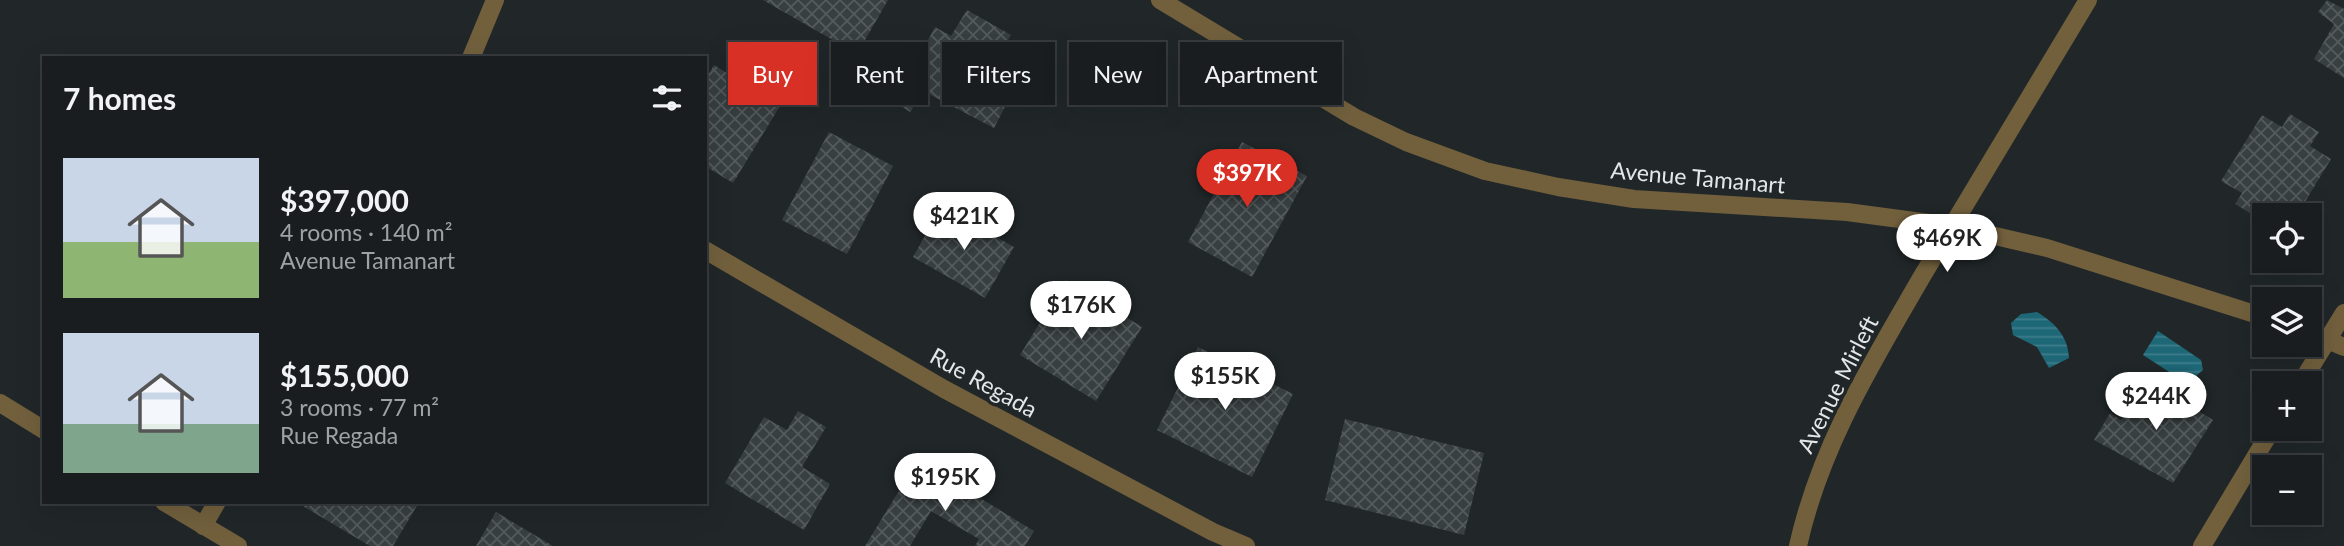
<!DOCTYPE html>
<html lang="en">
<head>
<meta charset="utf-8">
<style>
	:root { --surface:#191d1f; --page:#262a2c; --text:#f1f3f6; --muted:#9fa2a4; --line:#373b3d; --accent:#d93025 }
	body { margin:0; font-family:Lato,sans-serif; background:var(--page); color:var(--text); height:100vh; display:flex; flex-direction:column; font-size:26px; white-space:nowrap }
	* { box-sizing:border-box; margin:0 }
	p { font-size:23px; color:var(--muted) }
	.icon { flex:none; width:38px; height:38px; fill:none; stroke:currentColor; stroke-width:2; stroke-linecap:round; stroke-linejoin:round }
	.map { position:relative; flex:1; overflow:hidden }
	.drawer { position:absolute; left:42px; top:56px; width:665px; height:448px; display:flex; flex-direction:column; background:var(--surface); border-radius:0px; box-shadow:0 7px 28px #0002,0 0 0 2px var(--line) }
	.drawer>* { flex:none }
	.banner { position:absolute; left:728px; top:42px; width:665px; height:63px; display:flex; gap:14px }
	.buttons { position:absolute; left:2252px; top:203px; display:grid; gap:14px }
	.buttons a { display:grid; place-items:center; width:70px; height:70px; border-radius:0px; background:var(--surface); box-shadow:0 7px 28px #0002,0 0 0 2px var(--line); font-size:35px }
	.price { position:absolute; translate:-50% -60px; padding:0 16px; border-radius:24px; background:#fff; color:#222; font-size:23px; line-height:46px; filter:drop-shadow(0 2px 4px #0008) }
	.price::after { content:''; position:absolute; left:50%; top:42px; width:21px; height:16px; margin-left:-10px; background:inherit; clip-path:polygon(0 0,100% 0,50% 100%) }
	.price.active { background:var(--accent); color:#fff }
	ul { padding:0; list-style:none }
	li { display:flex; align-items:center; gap:21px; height:175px; padding:0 21px }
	li span { display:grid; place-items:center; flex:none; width:196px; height:140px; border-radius:0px; color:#555 }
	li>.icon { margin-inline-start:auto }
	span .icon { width:84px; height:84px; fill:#fffc; stroke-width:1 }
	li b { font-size:30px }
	h2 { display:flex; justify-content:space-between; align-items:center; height:84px; padding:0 21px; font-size:30px }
	.tag { padding:0 24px; border-radius:0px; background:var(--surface); box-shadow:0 7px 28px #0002,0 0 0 2px var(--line); font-size:24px; line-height:63px }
	.tag.active { background:var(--accent); color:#fff }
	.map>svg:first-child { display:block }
	.water { fill:url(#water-rules) }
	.building { fill:url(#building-cross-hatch) }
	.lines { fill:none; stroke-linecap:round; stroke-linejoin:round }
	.street { stroke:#72603d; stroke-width:18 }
	.labels { text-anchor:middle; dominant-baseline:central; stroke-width:7; stroke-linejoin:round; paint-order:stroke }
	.street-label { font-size:23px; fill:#e3e7e8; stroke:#212729 }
</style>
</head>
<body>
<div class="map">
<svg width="2344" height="546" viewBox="0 0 2344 546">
	<defs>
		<pattern id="water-rules" width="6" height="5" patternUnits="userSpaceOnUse" patternTransform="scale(1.75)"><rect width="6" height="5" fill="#1d6777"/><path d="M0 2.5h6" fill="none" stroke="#3e7d8a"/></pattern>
		<pattern id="building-cross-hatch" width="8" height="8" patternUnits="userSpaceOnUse" patternTransform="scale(1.75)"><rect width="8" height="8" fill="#383f40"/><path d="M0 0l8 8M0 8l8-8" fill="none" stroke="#555b5c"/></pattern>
	</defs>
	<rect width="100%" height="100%" fill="#212729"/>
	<g class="water">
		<path d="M2037 312C2055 323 2068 336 2069 358L2049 368 2037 347 2013 335 2011 323 2021 314Z"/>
		<polygon points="2158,331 2201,360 2203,370 2190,381 2177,377 2143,355"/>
	</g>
	<g class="building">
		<polygon points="763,0 888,0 857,54"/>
		<polygon points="2327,0 2344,9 2344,78 2314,59 2334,24 2318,12"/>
		<polygon points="967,10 1011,35 996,60 1022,74 994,128 923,91 910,112 883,95 901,68 910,74 935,27 951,36"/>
		<polygon points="714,65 780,106 733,183 705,166 705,80"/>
		<polygon points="2290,114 2319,132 2310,146 2331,159 2297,215 2274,215 2269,212 2263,221 2235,204 2242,193 2221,181 2262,115 2282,127"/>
		<polygon points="829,132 893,166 847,254 782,220"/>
		<polygon points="1242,142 1307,176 1252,277 1188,242"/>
		<polygon points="942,206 1014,247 985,298 913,257"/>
		<polygon points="1066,280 1142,327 1096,401 1020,355"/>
		<polygon points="1198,347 1293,394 1252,477 1157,430"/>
		<polygon points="2146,379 2213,420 2173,483 2094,440 2110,413 2121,420"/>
		<polygon points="798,411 826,427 802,467 830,484 804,530 725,483 764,417 787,430"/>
		<polygon points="1345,419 1484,453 1464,535 1325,500"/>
		<polygon points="918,460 1034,531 1025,546 975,546 979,539 931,511 910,546 865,546"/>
		<polygon points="296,502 415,502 418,504 393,546 370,546"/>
		<polygon points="496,512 553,546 476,546"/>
	</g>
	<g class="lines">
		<g class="street">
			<polyline points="1160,0 1354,117 1406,142 1485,171 1558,187 1634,199 1847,212 1952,226 2047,248 2264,317"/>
			<polyline points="471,58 495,0"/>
			<polyline points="705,250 944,389 1213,532 1246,546"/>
			<polyline points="2310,333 2344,347"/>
			<polyline points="2301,383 2344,313"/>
			<polyline points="0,403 44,430"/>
			<polyline points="164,502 238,546"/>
			<polyline points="203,526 217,502"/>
			<path d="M1798 546C1820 446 1873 361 1924 273 1978 182 2033 91 2088 0"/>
			<polyline points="2202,546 2272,429"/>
		</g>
	</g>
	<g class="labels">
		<g class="street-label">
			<text transform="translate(1698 177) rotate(5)">Avenue Tamanart</text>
			<text transform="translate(984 382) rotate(29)">Rue Regada</text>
			<text transform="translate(1837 384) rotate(-63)">Avenue Mirleft</text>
		</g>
	</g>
</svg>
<div class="buttons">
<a><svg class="icon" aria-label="locate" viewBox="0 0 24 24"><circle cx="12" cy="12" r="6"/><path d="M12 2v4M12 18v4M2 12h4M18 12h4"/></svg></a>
<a><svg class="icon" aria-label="layers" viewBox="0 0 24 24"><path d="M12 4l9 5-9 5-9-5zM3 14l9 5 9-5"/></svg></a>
<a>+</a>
<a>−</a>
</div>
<b class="price active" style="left:1247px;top:209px">$397K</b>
<b class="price" style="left:964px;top:252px">$421K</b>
<b class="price" style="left:1947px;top:274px">$469K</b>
<b class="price" style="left:1081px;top:341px">$176K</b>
<b class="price" style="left:1225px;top:412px">$155K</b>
<b class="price" style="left:2156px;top:432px">$244K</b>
<b class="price" style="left:945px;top:513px">$195K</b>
<div class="banner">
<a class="tag active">Buy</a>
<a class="tag">Rent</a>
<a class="tag">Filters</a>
<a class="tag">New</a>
<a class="tag">Apartment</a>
</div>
<section class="drawer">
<h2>7 homes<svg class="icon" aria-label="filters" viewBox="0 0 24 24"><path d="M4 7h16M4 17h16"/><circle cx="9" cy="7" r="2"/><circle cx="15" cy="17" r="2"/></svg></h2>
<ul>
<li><span style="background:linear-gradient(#c9d6e8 60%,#8fb573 0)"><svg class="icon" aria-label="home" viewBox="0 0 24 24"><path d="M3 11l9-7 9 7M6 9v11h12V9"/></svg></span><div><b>$397,000</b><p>4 rooms · 140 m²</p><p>Avenue Tamanart</p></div></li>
<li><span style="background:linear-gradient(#c9d6e8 65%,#7fa58c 0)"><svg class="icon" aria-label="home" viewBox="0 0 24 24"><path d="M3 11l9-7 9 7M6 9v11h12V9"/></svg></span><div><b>$155,000</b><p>3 rooms · 77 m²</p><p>Rue Regada</p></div></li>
</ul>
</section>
</div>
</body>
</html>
